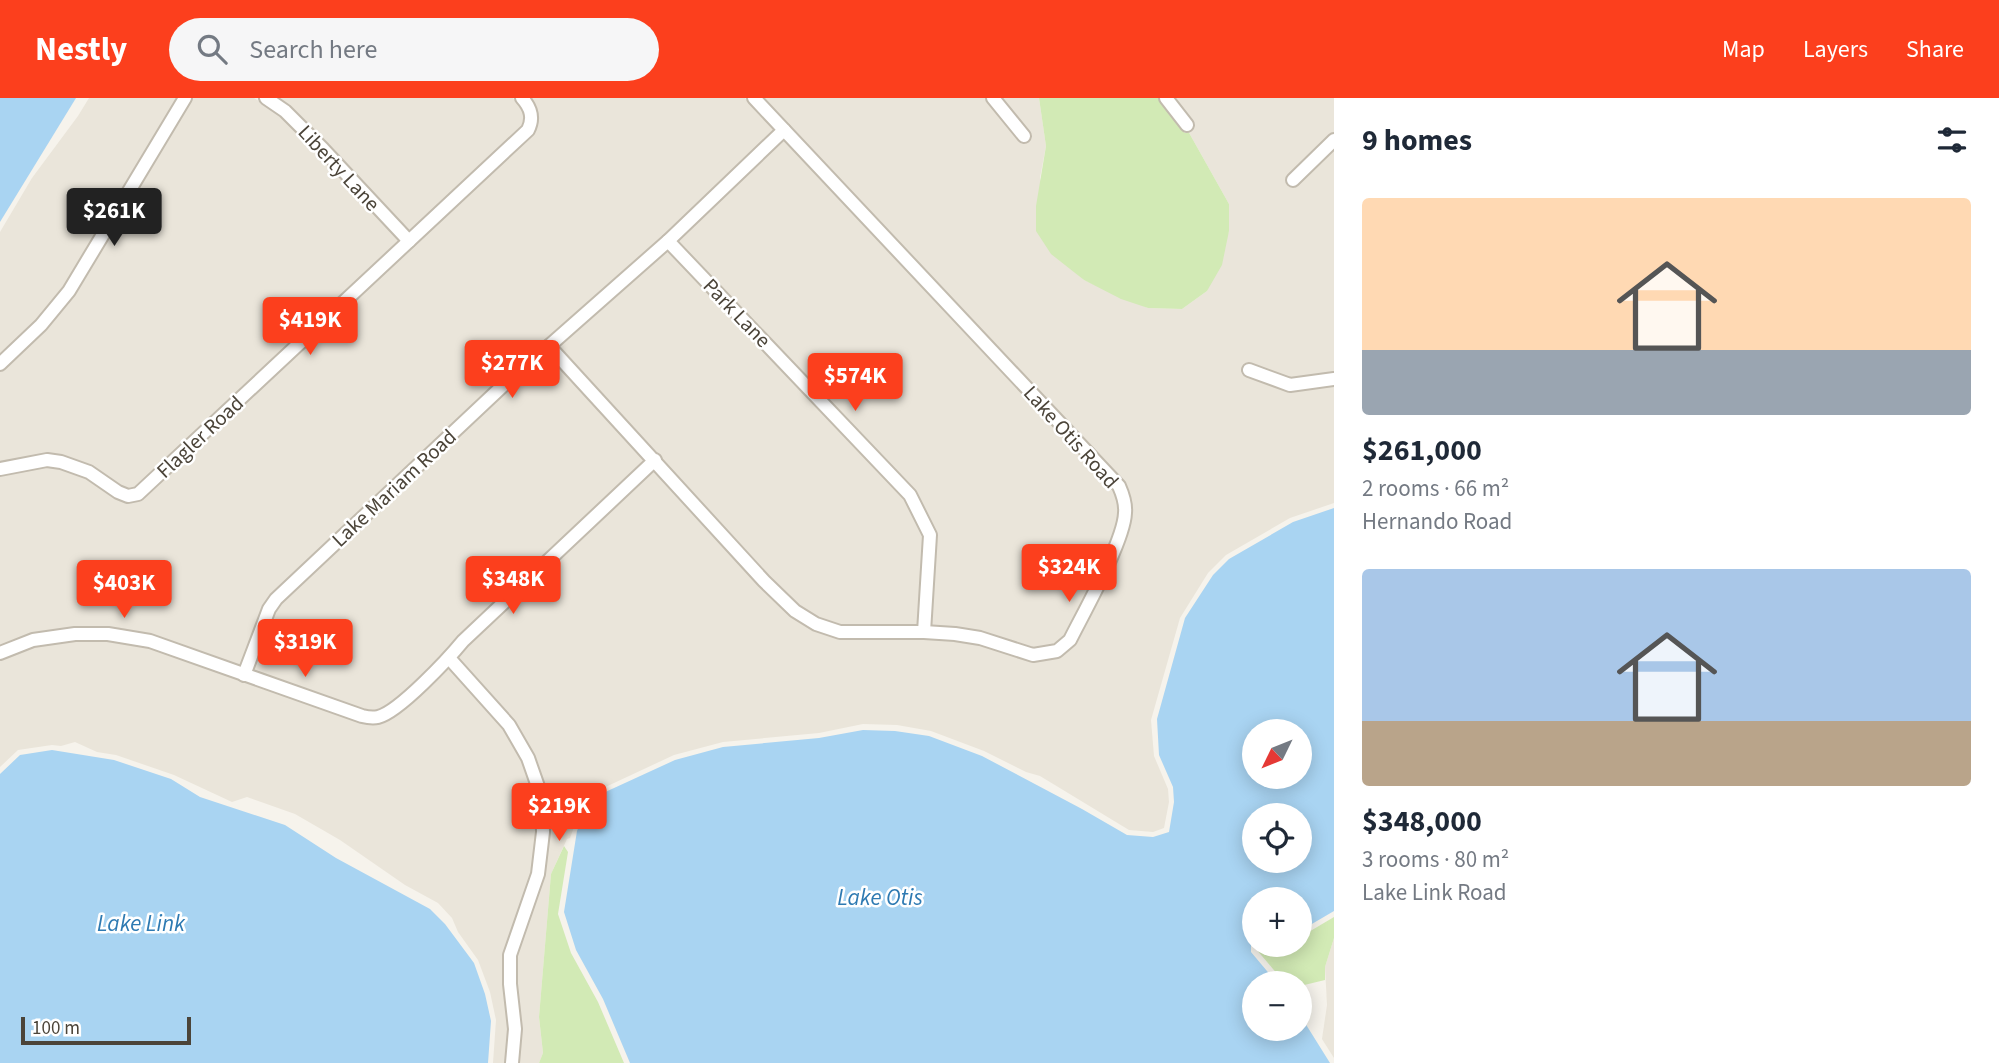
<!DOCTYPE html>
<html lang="en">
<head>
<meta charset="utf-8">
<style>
	:root { --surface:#fff; --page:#f6f6f7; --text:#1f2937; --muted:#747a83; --accent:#fc3f1d }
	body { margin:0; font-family:"Source Sans 3",sans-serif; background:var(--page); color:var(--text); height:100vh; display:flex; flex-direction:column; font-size:26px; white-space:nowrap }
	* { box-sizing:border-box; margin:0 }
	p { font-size:23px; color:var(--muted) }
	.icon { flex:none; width:38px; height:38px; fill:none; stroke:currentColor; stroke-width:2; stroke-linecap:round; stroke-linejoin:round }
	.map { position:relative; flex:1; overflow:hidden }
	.drawer { display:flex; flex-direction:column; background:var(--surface); width:665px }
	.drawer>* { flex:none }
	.needle { width:46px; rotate:227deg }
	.controls { position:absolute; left:1242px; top:621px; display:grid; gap:14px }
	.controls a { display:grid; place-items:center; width:70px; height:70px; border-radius:50%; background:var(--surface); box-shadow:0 4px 18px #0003; font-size:35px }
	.scale { position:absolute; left:21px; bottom:18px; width:170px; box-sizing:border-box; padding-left:7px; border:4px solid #4b4439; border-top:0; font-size:19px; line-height:24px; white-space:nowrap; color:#4b4439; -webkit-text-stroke:5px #fff; paint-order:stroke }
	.price { position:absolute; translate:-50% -60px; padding:0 16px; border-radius:7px; background:var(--accent); color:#fff; font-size:23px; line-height:46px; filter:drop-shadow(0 2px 4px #0008) }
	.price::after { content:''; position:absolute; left:50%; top:42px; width:21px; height:16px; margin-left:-10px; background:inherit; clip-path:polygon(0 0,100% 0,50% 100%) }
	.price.selected { background:#222; color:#fff }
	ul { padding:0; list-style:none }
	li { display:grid; align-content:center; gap:14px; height:371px; padding:0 28px }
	li span { display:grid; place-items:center; height:217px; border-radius:7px; color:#555 }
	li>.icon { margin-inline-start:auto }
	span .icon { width:126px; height:126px; fill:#fffc; stroke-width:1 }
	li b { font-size:30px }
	h2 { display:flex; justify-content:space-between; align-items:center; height:84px; padding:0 28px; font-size:30px }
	header { display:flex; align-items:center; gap:42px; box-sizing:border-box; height:98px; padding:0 35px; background:var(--accent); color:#fff }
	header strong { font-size:33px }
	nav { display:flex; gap:38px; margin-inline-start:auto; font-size:24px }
	.search { width:490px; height:63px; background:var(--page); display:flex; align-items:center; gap:18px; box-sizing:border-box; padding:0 24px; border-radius:38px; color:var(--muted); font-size:26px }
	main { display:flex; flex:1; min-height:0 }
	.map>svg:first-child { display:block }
	.residential { fill:#eae5da }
	.green { fill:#d2eab5 }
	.water { fill:#a9d4f2; fill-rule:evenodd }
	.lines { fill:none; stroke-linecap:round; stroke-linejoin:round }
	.street-casing { stroke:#c2bbae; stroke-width:16 }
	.street { stroke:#fff; stroke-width:12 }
	.labels { text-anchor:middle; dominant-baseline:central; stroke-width:5; stroke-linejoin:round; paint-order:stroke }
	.street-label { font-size:21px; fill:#4b4439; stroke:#fff }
	.water-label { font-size:23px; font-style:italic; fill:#2e7ab2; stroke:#fff }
</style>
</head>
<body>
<header>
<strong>Nestly</strong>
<div class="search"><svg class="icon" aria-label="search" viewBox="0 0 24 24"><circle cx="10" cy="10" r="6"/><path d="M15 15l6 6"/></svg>Search here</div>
<nav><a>Map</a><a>Layers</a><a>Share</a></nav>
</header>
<main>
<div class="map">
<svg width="1334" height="965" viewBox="0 0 1334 965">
	<rect width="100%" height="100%" fill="#f6f3ec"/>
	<g class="residential">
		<polygon points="89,0 178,0 69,182 37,223 0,258 0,134 32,80 78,18"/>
		<polygon points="192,0 254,0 267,8 281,18 318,55 400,144 136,390 129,391 122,389 92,368 63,358 46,356 0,364 0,274 32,245 62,212 80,187"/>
		<polygon points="278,0 513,0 525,14 525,24 523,29 410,135 328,46"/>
		<polygon points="531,0 745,0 775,32 664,138 272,497 241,569 152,537 109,530 75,530 33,536 0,548 0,377 45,368 60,371 86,379 114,399 125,404 142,401 532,36 538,23 537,11"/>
		<polygon points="763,0 985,0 1022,46 1032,38 1001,0 1039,0 1046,48 1040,80 1069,169 1084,182 1148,210 1182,211 1207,193 1229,133 1229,106 1188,33 1195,27 1175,0 1334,0 1334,34 1285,82 1293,90 1334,50 1334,275 1292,281 1247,264 1241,275 1288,293 1334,287 1334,405 1290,420 1226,457 1208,475 1180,520 1151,622 1154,658 1168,691 1169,704 1164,730 1153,734 1129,732 1040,678 1026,674 984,653 931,633 897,627 863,626 819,635 723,644 674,657 599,692 581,710 570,740 567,741 551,776 539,919 543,955 539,965 518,965 521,931 516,885 516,857 544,776 549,734 548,699 533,657 514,624 457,559 467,546 654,371 760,488 790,517 813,532 839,540 923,540 978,546 1031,563 1060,558 1123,445 1131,419 1131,401 1124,384"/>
		<polygon points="783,41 1114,392 1118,404 1119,418 1112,441 1065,539 1054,547 1034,550 981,533 931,528 936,437 929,418 915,392 677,142"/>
		<polygon points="667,151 905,401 924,439 918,527 842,528 820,521 799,508 769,478 558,248"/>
		<polygon points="548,257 647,363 459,538 445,556 393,604 378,613 364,612 253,573 275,514 280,505 531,269"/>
		<polygon points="75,542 107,542 147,549 361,624 378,625 399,614 448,569 503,631 522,663 536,701 537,734 532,775 504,857 504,887 509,932 506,965 493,965 496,922 490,894 478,862 458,834 452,820 438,805 405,787 340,742 295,716 247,699 232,704 174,677 116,657 97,654 75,644 61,648 52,647 18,652 0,669 0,561 34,548"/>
		<polygon points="1334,840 1334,960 1322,941 1327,907 1325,869"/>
	</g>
	<g class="green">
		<polygon points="1039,0 1158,0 1185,35 1188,33 1229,106 1229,133 1222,167 1207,193 1182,211 1148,210 1121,201 1084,182 1051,156 1036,133 1036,108 1046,48"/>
		<polygon points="564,748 568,754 558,816 571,855 598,904 624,965 539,965 543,955 539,919 551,776"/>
		<polygon points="1334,819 1334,840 1325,869 1325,882 1300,888 1300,886 1285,885 1256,851 1256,847 1300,847 1300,835 1307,835"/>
	</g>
	<g class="water">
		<polygon points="0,0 76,0 0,124"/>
		<path d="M1334 410V813L1305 830H1300V802H1255V836L1251 840V854L1277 885 1255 886V931H1300V917L1330 965H630L603 901 576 852 564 814 577 733 586 712 601 696 675 662 723 649 819 640 863 632 895 633 929 638 982 658 1082 711 1127 737 1153 739 1169 734 1174 704 1173 689 1159 657 1157 621 1185 520 1213 477 1229 461 1293 424ZM1255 634H1300V679H1255ZM1255 718H1300V763H1255Z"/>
		<polygon points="52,652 114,662 171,681 200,699 285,727 336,760 430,811 445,826 474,865 485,896 491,923 488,965 0,965 0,676 20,657"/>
	</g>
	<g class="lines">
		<g class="street-casing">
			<g id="street">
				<polyline points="266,0 285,13 323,51 409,143"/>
				<polyline points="993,0 1024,38"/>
				<polyline points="1166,0 1187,27"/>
				<polyline points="1293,82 1334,42"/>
				<polyline points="668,143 910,397 930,437 924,534"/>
				<path d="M549 248 764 483 795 513 816 526 840 534H924L955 536 980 540 1033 557 1057 553 1070 542C1084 514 1124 443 1125 415 1126 405 1123 397 1119 388L754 0"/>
				<polyline points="0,266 41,227 69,193 185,0"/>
				<polyline points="1249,272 1290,287 1334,281"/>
				<path d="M0 371 47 362 61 364 89 374 118 394 128 398 138 396 528 32C534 20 531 10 522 0"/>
				<path d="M0 555 33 542 75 536H108L150 543 362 618C366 619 374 620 378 619 399 614 449 560 463 543L655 362"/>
				<polyline points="449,560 509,627 528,660 542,700 543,734 538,776 510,857 510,886 515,931 512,965"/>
				<polyline points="244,577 269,511 276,501 527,265 549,248 668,143 784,32"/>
			</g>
		</g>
		<use href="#street" class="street"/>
	</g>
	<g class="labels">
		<g class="street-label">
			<text transform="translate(339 70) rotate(47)">Liberty Lane</text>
			<text transform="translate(737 215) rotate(46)">Park Lane</text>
			<text transform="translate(200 339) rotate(-43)">Flagler Road</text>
			<text transform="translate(1071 339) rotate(48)">Lake Otis Road</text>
			<text transform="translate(394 390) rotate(-43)">Lake Mariam Road</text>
		</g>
		<g class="water-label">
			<text x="880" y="799">Lake Otis</text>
			<text x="141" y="825">Lake Link</text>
		</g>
	</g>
</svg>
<div class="controls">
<a><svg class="needle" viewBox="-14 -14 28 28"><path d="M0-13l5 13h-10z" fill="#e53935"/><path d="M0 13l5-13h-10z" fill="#747a83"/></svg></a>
<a><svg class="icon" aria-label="locate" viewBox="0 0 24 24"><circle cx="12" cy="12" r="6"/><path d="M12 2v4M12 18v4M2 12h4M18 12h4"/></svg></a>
<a>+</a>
<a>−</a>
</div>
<div class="scale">100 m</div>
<b class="price selected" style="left:114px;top:150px">$261K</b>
<b class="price" style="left:310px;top:259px">$419K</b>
<b class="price" style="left:512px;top:302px">$277K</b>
<b class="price" style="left:855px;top:315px">$574K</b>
<b class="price" style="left:1069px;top:506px">$324K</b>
<b class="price" style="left:513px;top:518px">$348K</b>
<b class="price" style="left:124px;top:522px">$403K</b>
<b class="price" style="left:305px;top:581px">$319K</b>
<b class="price" style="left:559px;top:745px">$219K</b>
</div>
<section class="drawer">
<h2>9 homes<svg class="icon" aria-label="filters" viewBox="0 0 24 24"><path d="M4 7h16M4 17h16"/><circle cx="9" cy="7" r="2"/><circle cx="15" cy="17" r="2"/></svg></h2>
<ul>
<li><span style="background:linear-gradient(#ffd9b3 70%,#9aa5b1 0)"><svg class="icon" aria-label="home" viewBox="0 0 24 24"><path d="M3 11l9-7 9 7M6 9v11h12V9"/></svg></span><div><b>$261,000</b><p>2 rooms · 66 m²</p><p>Hernando Road</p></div></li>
<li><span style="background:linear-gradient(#a9c7e8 70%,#b9a48a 0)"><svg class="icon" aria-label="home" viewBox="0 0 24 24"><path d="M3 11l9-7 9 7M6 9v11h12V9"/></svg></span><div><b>$348,000</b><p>3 rooms · 80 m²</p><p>Lake Link Road</p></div></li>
</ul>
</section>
</main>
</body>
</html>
